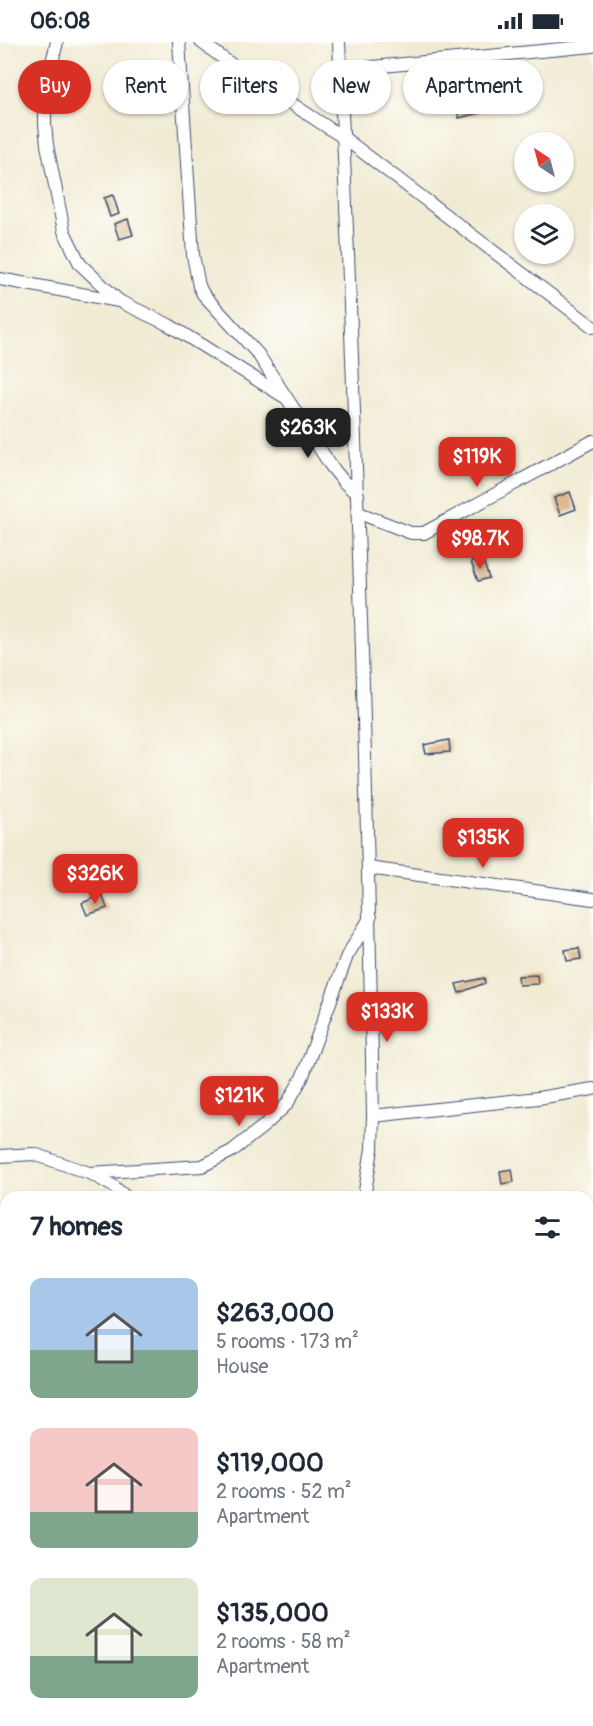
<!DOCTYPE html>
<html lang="en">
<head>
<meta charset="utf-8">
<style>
	:root { --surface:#fff; --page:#f2f2f3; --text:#1f2937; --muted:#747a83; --accent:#d93025 }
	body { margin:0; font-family:Pangolin,sans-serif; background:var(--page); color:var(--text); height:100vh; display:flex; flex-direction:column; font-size:22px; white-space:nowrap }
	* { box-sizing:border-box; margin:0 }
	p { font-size:20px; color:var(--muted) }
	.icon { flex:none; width:33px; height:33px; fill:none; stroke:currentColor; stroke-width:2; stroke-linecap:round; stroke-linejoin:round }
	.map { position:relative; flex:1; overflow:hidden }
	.details { position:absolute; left:0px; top:1149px; width:594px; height:536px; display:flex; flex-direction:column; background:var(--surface); border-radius:18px 18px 0 0; box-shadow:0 2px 4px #0004 }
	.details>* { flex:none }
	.banner { position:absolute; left:18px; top:18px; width:558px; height:54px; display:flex; gap:12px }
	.needle { width:39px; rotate:324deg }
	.fabs { position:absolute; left:514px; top:90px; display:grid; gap:12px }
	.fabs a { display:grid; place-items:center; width:60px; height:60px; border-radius:50%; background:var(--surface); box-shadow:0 2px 4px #0004; font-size:30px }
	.price { position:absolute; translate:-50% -51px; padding:0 14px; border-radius:12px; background:var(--accent); color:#fff; font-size:20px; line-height:39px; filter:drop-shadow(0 2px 3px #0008) }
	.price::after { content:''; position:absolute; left:50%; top:36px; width:18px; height:14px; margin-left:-9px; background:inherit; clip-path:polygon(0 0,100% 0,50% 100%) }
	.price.current { background:#222; color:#fff }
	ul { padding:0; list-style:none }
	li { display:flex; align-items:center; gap:18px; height:150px; padding:0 30px }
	li span { display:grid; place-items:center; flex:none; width:168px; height:120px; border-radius:12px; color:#555 }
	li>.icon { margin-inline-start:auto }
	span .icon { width:72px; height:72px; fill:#fffc; stroke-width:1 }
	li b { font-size:26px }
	h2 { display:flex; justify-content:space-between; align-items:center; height:72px; padding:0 30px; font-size:26px }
	.tag { padding:0 21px; border-radius:27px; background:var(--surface); box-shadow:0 2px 4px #0004; font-size:21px; line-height:54px }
	.tag.current { background:var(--accent); color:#fff }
	.status { display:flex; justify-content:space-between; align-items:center; height:42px; padding:0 30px; background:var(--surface); direction:ltr }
	.status svg { height:16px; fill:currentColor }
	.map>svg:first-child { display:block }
	.building { fill:#d6ad7d }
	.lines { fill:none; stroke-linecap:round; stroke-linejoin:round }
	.minor-casing { stroke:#3b4b70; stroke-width:14 }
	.minor { stroke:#fff; stroke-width:12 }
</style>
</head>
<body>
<div class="status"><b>06:08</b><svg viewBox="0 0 49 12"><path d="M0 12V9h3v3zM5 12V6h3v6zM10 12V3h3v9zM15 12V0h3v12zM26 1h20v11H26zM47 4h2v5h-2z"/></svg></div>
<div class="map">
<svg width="593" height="1684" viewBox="0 0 593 1684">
	<rect width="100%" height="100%" fill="#fdfcf7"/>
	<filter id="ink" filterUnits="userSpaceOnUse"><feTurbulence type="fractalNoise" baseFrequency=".0167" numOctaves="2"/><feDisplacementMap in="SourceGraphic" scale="12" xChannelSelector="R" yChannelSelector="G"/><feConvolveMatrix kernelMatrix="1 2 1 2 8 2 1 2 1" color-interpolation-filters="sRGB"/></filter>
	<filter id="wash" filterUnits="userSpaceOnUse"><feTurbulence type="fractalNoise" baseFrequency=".008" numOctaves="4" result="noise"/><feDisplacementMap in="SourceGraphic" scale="24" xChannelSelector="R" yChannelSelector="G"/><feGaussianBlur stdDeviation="1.35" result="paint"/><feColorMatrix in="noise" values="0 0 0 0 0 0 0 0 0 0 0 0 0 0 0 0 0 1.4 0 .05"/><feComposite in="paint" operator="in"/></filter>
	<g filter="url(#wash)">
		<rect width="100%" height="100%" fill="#f1ebd3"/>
		<g id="blocks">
			<g class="building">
				<polygon points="467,47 469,57 476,56 479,71 459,76 454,50"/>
				<polygon points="113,153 119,172 110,175 104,156"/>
				<polygon points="128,177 133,193 119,197 114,182"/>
				<polygon points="570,450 576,467 560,473 554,456"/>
				<polygon points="482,516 489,536 478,539 471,520"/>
				<polygon points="449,698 450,710 426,712 424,703"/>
				<polygon points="102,853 107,866 87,873 82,861"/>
				<polygon points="579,906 581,917 567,919 565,908"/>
				<polygon points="537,933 538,942 519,943 518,934"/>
				<polygon points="484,936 485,941 459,951 456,942"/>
				<polygon points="512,1127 514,1140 502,1142 500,1129"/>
			</g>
		</g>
	</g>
	<g filter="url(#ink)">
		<use href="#blocks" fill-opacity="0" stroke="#3b4b70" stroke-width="1.5"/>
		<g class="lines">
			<g class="minor-casing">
				<g id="minor">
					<polyline points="57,0 45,49 45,82 47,103 64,189 80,222 119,259 169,283 283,354"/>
					<polyline points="179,0 193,213 199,244 203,252 258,312 331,424 344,440 358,453"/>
					<polyline points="201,0 228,20 344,96 593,285"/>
					<path d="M339 0C355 358 367 716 373 1074L372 1107 364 1155"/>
					<polyline points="340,28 593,4"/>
					<polyline points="0,237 119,259"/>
					<polyline points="359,471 411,491 424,491 593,399"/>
					<polyline points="368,826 593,857"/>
					<polyline points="373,1074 538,1056 593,1047"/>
					<polyline points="0,1114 34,1112 89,1131 202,1124 232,1109 265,1083 287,1062 302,1036 347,914 370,876"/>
					<polyline points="90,1131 113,1144 126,1155"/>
					<polyline points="588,1261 593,1259"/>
					<polyline points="588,1381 593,1371"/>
					<polyline points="374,1678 376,1684"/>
					<polyline points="415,1678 416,1684"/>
					<polyline points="438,1684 440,1678"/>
				</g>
			</g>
			<use href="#minor" class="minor"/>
		</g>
	</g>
</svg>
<div class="fabs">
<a><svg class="needle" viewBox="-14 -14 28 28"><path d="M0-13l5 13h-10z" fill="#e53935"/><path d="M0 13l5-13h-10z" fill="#747a83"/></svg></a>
<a><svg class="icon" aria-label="layers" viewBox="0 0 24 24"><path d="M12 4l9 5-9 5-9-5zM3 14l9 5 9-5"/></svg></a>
</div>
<b class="price current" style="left:308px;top:417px">$263K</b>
<b class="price" style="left:477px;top:446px">$119K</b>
<b class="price" style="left:480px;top:528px">$98.7K</b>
<b class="price" style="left:483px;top:827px">$135K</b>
<b class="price" style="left:95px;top:863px">$326K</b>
<b class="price" style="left:387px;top:1001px">$133K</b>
<b class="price" style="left:239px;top:1085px">$121K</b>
<div class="banner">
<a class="tag current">Buy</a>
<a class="tag">Rent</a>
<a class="tag">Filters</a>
<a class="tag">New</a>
<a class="tag">Apartment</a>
</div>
<section class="details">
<h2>7 homes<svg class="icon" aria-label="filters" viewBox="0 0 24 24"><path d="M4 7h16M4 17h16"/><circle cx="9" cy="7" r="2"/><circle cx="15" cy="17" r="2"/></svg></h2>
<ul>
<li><span style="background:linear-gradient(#a9c7e8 60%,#7fa58c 0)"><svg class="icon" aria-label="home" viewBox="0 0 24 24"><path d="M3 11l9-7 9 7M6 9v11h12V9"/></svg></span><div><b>$263,000</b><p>5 rooms · 173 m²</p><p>House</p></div></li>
<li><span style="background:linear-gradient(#f6c9c9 70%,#7fa58c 0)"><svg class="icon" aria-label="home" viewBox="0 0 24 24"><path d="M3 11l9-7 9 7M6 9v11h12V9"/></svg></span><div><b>$119,000</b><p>2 rooms · 52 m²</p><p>Apartment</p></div></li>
<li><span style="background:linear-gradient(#dfe7d0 65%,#7fa58c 0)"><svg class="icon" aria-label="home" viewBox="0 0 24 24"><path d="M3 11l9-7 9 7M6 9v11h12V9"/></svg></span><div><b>$135,000</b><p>2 rooms · 58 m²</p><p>Apartment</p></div></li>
</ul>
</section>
</div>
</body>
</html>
